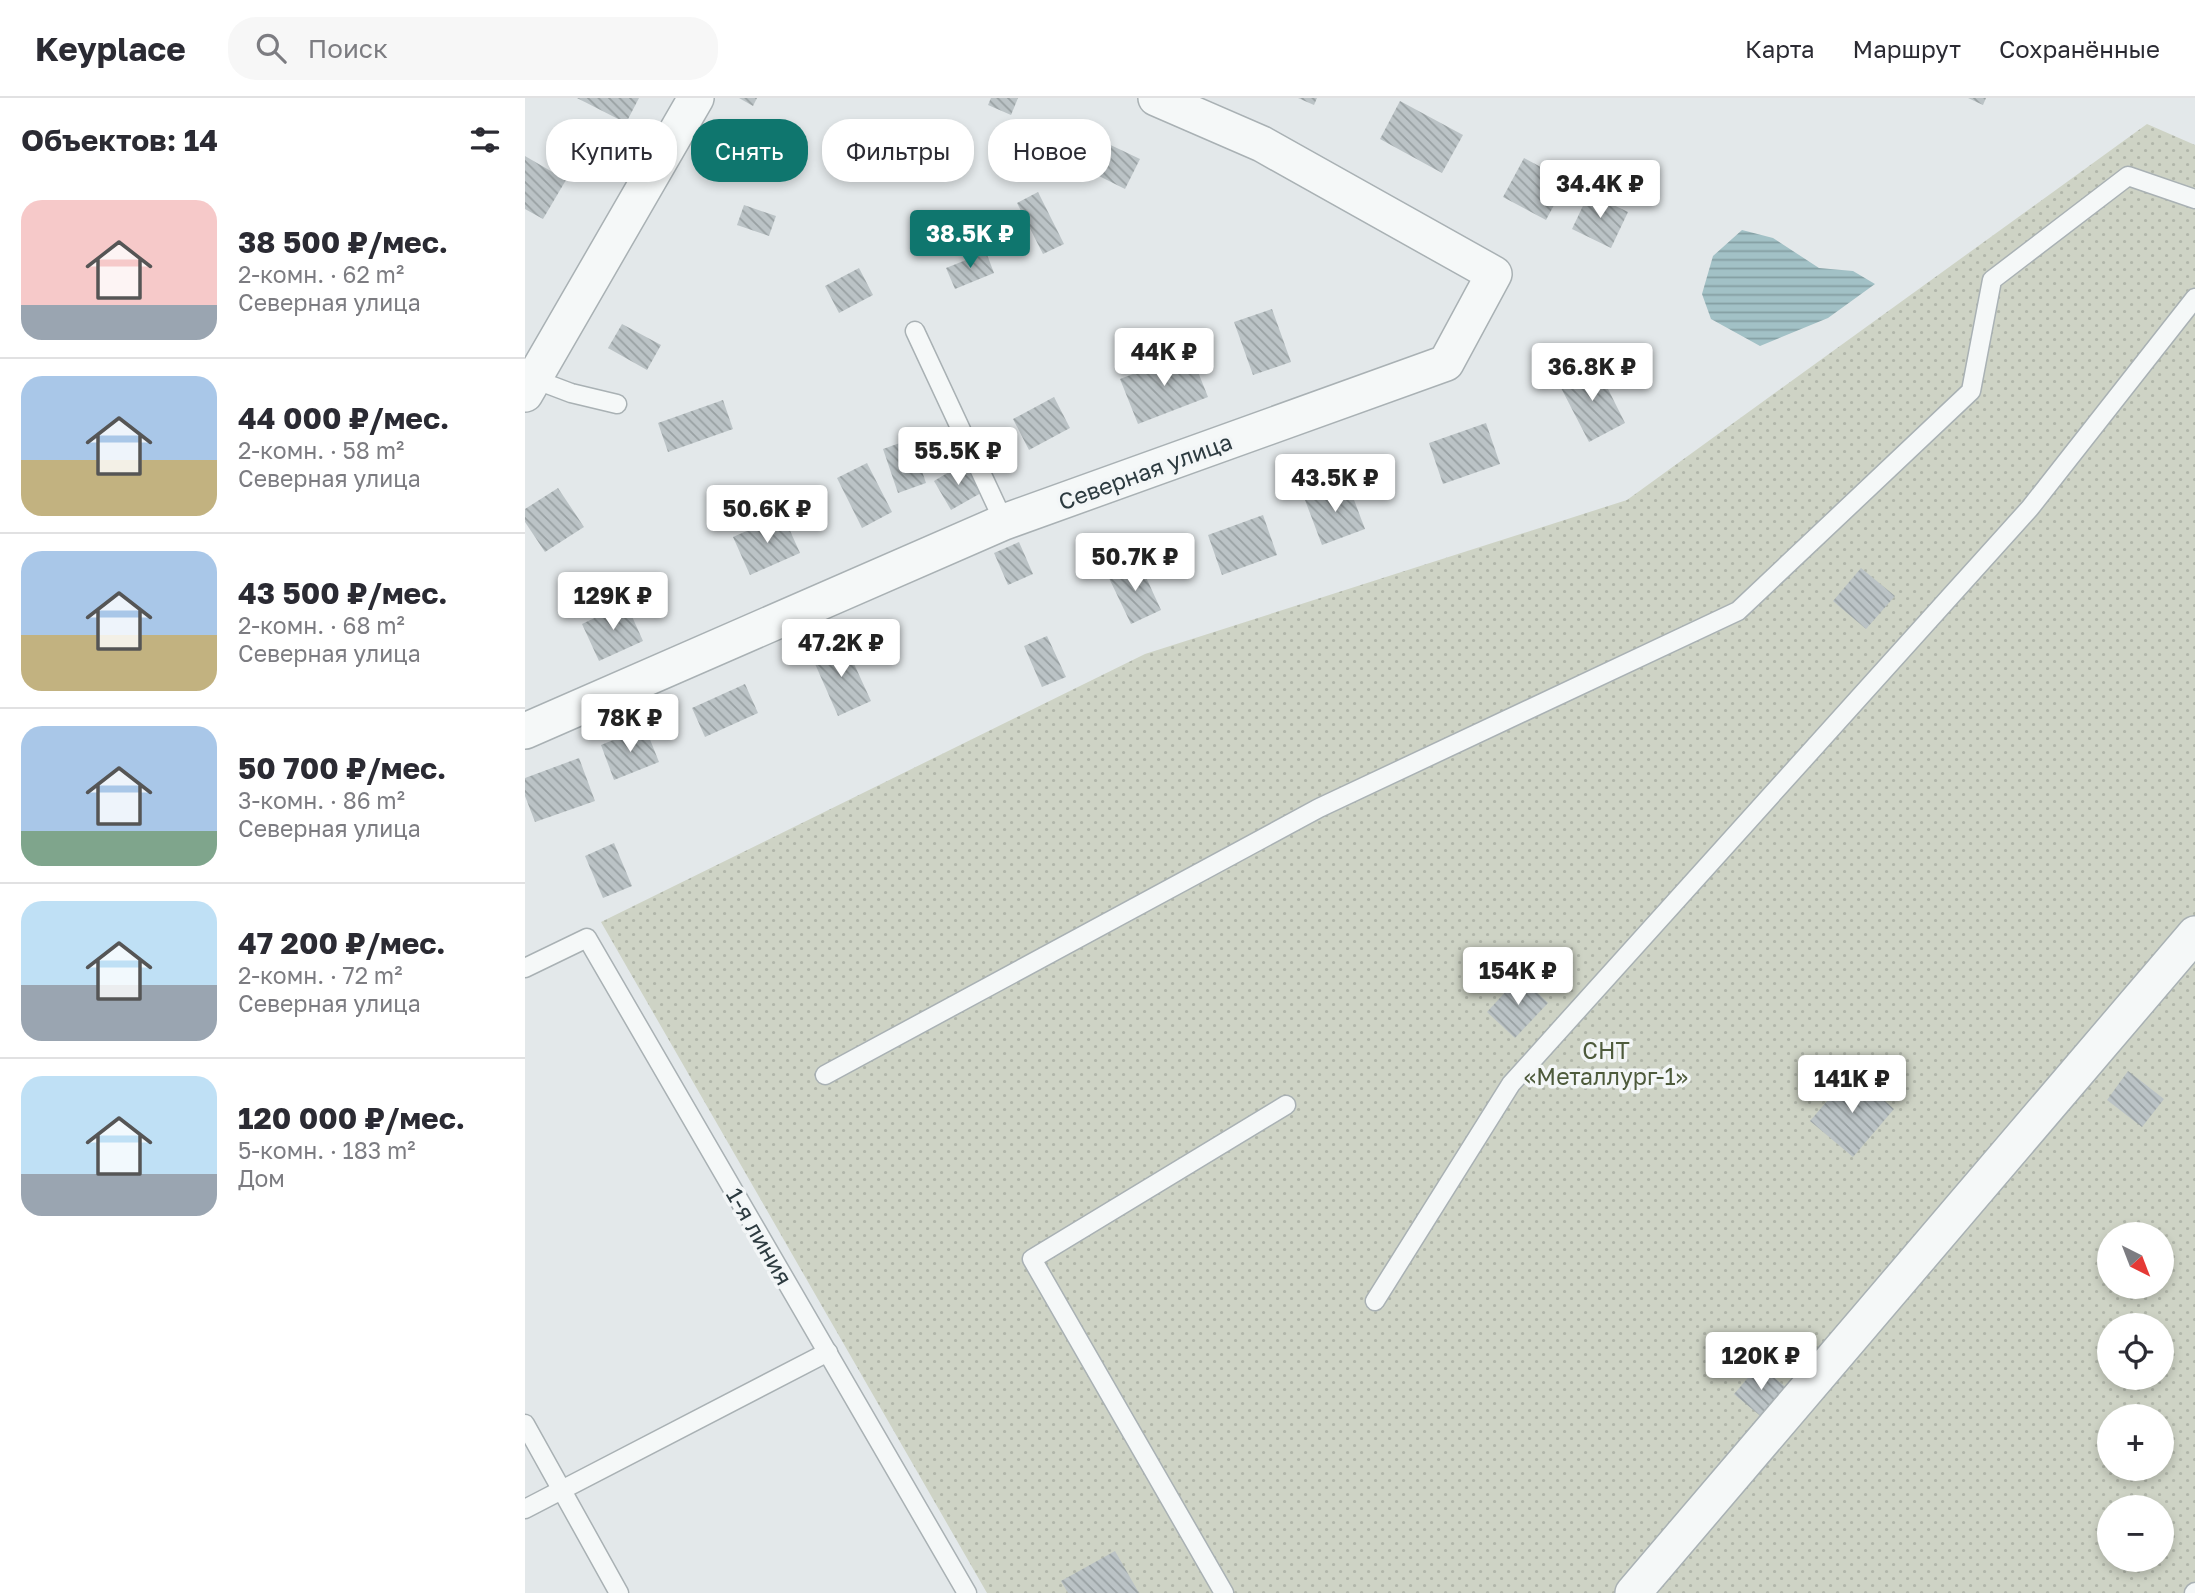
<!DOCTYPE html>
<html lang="ru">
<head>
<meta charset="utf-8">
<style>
	:root { --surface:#fff; --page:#f7f7f7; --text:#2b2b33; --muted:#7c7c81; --line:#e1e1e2; --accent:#0f766e }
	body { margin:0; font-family:"Golos Text",sans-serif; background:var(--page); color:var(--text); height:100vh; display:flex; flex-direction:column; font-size:26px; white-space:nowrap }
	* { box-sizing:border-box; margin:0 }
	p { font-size:23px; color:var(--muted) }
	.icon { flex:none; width:38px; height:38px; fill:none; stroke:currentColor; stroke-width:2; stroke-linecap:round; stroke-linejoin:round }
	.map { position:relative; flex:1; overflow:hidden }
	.side { display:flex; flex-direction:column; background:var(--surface); width:525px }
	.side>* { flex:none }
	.hud { position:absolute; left:21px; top:21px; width:665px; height:63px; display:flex; gap:14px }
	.needle { width:46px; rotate:138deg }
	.fabs { position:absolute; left:1572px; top:1124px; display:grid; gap:14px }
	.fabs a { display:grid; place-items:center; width:77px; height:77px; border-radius:50%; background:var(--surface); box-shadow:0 4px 10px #0003; font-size:35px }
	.price { position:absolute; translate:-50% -60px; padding:0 16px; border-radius:7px; background:#fff; color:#222; font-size:23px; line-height:46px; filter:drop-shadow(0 2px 4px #0008) }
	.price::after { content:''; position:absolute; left:50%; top:42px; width:21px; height:16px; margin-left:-10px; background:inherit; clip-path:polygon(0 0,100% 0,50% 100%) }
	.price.on { background:var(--accent); color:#fff }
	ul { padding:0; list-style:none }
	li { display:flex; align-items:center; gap:21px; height:175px; padding:0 21px }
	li+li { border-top:2px solid var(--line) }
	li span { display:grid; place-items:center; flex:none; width:196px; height:140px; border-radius:21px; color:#555 }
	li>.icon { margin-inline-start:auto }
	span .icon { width:84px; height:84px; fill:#fffc; stroke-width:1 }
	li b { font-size:30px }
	h2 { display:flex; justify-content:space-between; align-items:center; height:84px; padding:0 21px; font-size:30px }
	.tag { padding:0 24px; border-radius:28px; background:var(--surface); box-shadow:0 4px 10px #0003; font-size:24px; line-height:63px }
	.tag.on { background:var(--accent); color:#fff }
	header { display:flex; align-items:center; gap:42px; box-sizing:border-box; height:98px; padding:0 35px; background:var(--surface); border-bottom:2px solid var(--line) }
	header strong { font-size:33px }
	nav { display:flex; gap:38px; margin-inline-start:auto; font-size:24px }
	.search { width:490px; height:63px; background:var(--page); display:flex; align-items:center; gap:18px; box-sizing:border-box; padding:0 24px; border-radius:28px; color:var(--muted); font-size:26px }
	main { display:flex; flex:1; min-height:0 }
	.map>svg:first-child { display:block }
	.park { fill:url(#park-dots); fill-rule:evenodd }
	.water { fill:url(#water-rules) }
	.building { fill:url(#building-back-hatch) }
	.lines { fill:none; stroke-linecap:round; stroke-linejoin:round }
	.lane-casing { stroke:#a9b1b4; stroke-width:21 }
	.street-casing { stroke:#a9b1b4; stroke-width:38 }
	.lane { stroke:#f5f8f8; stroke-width:18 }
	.street { stroke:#f5f8f8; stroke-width:35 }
	.labels { text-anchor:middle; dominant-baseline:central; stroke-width:7; stroke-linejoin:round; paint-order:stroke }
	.street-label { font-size:23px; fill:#2d3b40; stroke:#f3f6f7 }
	.park-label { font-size:23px; fill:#4d5a3b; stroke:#f3f6f7 }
</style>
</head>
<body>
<header>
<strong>Keyplace</strong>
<div class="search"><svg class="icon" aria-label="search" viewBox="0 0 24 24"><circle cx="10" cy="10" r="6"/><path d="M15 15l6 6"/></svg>Поиск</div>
<nav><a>Карта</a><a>Маршрут</a><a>Сохранённые</a></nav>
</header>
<main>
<section class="side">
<h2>Объектов: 14<svg class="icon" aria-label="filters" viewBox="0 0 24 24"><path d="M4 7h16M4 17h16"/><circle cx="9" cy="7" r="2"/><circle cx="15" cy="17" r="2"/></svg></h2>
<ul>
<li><span style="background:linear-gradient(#f6c9c9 75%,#9aa5b1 0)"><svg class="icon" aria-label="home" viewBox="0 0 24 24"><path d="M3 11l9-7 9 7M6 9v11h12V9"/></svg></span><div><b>38 500 ₽/мес.</b><p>2-комн. · 62 m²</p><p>Северная улица</p></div></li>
<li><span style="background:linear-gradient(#a9c7e8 60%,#c2b280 0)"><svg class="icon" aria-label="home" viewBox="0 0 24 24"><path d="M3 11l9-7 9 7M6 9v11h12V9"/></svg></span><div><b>44 000 ₽/мес.</b><p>2-комн. · 58 m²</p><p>Северная улица</p></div></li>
<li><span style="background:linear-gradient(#a9c7e8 60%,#c2b280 0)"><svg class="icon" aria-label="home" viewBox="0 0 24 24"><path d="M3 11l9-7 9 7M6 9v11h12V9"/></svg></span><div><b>43 500 ₽/мес.</b><p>2-комн. · 68 m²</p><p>Северная улица</p></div></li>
<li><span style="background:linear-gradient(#a9c7e8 75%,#7fa58c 0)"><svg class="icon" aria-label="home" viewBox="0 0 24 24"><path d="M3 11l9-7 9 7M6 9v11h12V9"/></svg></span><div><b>50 700 ₽/мес.</b><p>3-комн. · 86 m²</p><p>Северная улица</p></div></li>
<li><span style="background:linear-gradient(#bfe0f5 60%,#9aa5b1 0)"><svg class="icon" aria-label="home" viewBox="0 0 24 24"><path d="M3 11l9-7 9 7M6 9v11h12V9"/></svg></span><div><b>47 200 ₽/мес.</b><p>2-комн. · 72 m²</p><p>Северная улица</p></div></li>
<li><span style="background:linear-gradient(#bfe0f5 70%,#9aa5b1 0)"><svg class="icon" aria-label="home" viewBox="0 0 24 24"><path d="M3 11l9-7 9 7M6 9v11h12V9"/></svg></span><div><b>120 000 ₽/мес.</b><p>5-комн. · 183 m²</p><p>Дом</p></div></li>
</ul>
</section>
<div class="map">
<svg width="1670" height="1495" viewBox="0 0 1670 1495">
	<defs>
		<pattern id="park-dots" width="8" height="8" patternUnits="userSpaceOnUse" patternTransform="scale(1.75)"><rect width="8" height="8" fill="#ced3c5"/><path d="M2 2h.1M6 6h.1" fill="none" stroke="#b1b6aa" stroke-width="1.8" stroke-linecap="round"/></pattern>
		<pattern id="water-rules" width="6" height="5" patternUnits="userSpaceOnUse" patternTransform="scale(1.75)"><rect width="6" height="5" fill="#a2c1c6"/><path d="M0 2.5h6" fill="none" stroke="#849ea2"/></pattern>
		<pattern id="building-back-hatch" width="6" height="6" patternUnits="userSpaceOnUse" patternTransform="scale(1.75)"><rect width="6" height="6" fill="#bbc3c6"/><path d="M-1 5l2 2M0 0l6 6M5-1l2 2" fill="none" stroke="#98a0a2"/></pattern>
	</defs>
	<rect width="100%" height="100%" fill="#e3e8ea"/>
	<path class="park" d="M1622 26 1670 47V1495H462L76 824 620 556 1102 402ZM1584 1136H1636V1188H1584ZM1584 1227H1636V1279H1584ZM1584 1318H1636V1370H1584ZM1584 1409H1636V1461H1584Z"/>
	<polygon class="water" points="1217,132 1248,140 1294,170 1328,173 1350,186 1303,220 1235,248 1186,221 1177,196 1188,158"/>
	<g class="building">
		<polygon points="52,0 114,0 101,25"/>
		<polygon points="214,0 232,0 228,8"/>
		<polygon points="466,0 493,0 486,17 463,7"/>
		<polygon points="773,0 792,0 789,7"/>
		<polygon points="1443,0 1461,0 1458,7"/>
		<polygon points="875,3 938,37 917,75 855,41"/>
		<polygon points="575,42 615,61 600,91 560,71"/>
		<polygon points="0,58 41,82 18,121 0,111"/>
		<polygon points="999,60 1042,83 1021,122 978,99"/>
		<polygon points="513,94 539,146 518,156 492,105"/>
		<polygon points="1064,95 1103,114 1086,150 1047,131"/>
		<polygon points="219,107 251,118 244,138 212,127"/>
		<polygon points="461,154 469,175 430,191 421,170"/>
		<polygon points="334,170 348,197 314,215 300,188"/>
		<polygon points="747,211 766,264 728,277 709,224"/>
		<polygon points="97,226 136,247 122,272 83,250"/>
		<polygon points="665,254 683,299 613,326 595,281"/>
		<polygon points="1071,267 1100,325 1064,344 1034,286"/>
		<polygon points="529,299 545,330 504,352 488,321"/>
		<polygon points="198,302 208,331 143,354 133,325"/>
		<polygon points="961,325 975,366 918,386 904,345"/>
		<polygon points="386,341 401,385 373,395 358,351"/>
		<polygon points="342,365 367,414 337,430 312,380"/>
		<polygon points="439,365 456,395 426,412 409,383"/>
		<polygon points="823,386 840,431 797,447 780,402"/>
		<polygon points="33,390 59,429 20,454 0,424 0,411"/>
		<polygon points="258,417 275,455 225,477 208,439"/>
		<polygon points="738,417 752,457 697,477 683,437"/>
		<polygon points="494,444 508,476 483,487 469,455"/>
		<polygon points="614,464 636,512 606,526 583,478"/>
		<polygon points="1336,470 1370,498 1341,531 1308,503"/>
		<polygon points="101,505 118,543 74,563 57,526"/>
		<polygon points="522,538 541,579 517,589 499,548"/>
		<polygon points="319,544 346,603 313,618 287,559"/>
		<polygon points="220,586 233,615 180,639 167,610"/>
		<polygon points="120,629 134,664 89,682 76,647"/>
		<polygon points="54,660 70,703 10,724 0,698 0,680"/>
		<polygon points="89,745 107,788 78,800 60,758"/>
		<polygon points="995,878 1023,905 990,940 962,914"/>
		<polygon points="1603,973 1639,1001 1617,1029 1582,1002"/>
		<polygon points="1327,974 1369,1011 1328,1059 1285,1023"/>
		<polygon points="1234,1267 1263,1291 1239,1321 1209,1296"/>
		<polygon points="590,1453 614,1495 543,1495 536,1483"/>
	</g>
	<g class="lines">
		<g class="lane-casing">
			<g id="lane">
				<polyline points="390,233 479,424"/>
				<polyline points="9,281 46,295 92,306"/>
				<polyline points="0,870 62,840 442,1495"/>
				<polyline points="300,977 794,710 1213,513 1446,293 1467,182 1603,78 1670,101"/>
				<polyline points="850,1203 986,986 1505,410 1670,200"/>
				<polyline points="0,1326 94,1495"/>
				<polyline points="0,1411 303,1254"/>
				<polyline points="699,1495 507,1161 761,1007"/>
				<polyline points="1669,1495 1670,1494"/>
			</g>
		</g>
		<g class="street-casing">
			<g id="street">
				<polyline points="0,296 171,0"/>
				<polyline points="0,633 479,424 921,265 969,176 737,46 631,0"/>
				<polyline points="1108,1495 1670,836"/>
			</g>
		</g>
		<use href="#lane" class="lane"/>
		<use href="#street" class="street"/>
	</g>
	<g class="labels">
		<g class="street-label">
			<text transform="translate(620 373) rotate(-20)">Северная улица</text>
			<text transform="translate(235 1138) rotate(60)">1-я линия</text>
		</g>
		<g class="park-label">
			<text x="1081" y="952">СНТ<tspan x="1081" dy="26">«Металлург-1»</tspan></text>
		</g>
	</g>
</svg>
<div class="fabs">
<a><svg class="needle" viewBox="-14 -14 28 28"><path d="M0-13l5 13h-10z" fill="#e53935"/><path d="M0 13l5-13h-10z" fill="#7c7c81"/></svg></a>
<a><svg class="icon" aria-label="locate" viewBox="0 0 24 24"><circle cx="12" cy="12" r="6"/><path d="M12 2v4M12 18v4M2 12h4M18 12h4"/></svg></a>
<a>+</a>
<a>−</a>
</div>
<b class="price" style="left:1075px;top:122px">34.4K ₽</b>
<b class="price on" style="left:445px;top:172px">38.5K ₽</b>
<b class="price" style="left:639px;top:290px">44K ₽</b>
<b class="price" style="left:1067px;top:305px">36.8K ₽</b>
<b class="price" style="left:433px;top:389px">55.5K ₽</b>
<b class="price" style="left:810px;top:416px">43.5K ₽</b>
<b class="price" style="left:242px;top:447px">50.6K ₽</b>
<b class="price" style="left:610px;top:495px">50.7K ₽</b>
<b class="price" style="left:88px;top:534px">129K ₽</b>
<b class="price" style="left:316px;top:581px">47.2K ₽</b>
<b class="price" style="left:105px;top:656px">78K ₽</b>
<b class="price" style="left:993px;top:909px">154K ₽</b>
<b class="price" style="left:1327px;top:1017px">141K ₽</b>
<b class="price" style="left:1236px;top:1294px">120K ₽</b>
<div class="hud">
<a class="tag">Купить</a>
<a class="tag on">Снять</a>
<a class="tag">Фильтры</a>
<a class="tag">Новое</a>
</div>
</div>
</main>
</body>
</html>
